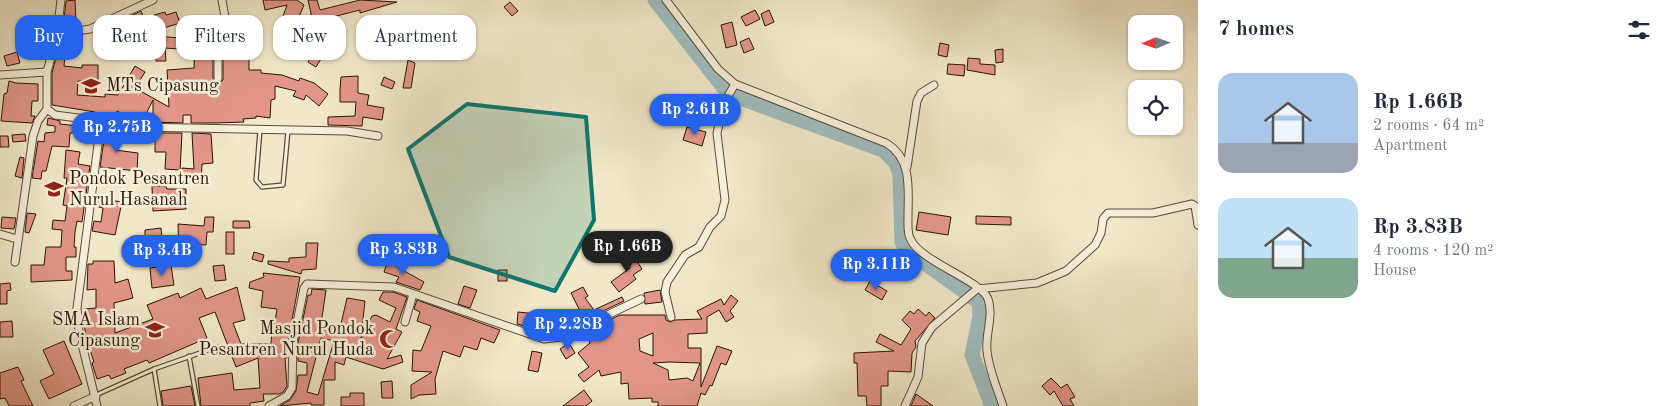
<!DOCTYPE html>
<html lang="en">
<head>
<meta charset="utf-8">
<style>
	:root { --surface:#fff; --page:#f2f2f3; --text:#1f2937; --muted:#747a83; --accent:#2563eb }
	body { margin:0; font-family:"Old Standard TT",serif; background:var(--page); color:var(--text); height:100vh; display:flex; flex-direction:column; font-size:19px; white-space:nowrap }
	* { box-sizing:border-box; margin:0 }
	p { font-size:16px; color:var(--muted) }
	.icon { flex:none; width:28px; height:28px; fill:none; stroke:currentColor; stroke-width:2; stroke-linecap:round; stroke-linejoin:round }
	.map { position:relative; flex:1; overflow:hidden }
	.panel { display:flex; flex-direction:column; background:var(--surface); width:475px }
	.panel>* { flex:none }
	.banner { position:absolute; left:15px; top:15px; width:475px; height:45px; display:flex; gap:10px }
	.needle { width:32px; rotate:268deg }
	.tools { position:absolute; left:1128px; top:15px; display:grid; gap:10px }
	.tools a { display:grid; place-items:center; width:55px; height:55px; border-radius:10px; background:var(--surface); box-shadow:0 1px 4px #0004; font-size:25px }
	.price { position:absolute; translate:-50% -42px; padding:0 11px; border-radius:18px; background:var(--accent); color:#fff; font-size:16px; line-height:32px; filter:drop-shadow(0 1px 2px #0008) }
	.price::after { content:''; position:absolute; left:50%; top:30px; width:15px; height:11px; margin-left:-8px; background:inherit; clip-path:polygon(0 0,100% 0,50% 100%) }
	.price.current { background:#222; color:#fff }
	ul { padding:0; list-style:none }
	li { display:flex; align-items:center; gap:15px; height:125px; padding:0 20px }
	li span { display:grid; place-items:center; flex:none; width:140px; height:100px; border-radius:15px; color:#555 }
	li>.icon { margin-inline-start:auto }
	span .icon { width:60px; height:60px; fill:#fffc; stroke-width:1 }
	li b { font-size:21px }
	h2 { display:flex; justify-content:space-between; align-items:center; height:60px; padding:0 20px; font-size:21px }
	.pill { padding:0 18px; border-radius:15px; background:var(--surface); box-shadow:0 1px 4px #0004; font-size:18px; line-height:45px }
	.pill.current { background:var(--accent); color:#fff }
	main { display:flex; flex:1; min-height:0 }
	.map>svg:first-child { display:block }
	.lines { fill:none; stroke-linecap:round; stroke-linejoin:round }
	.river { stroke:#9fbdc0; stroke-width:15 }
	.building { fill:#e29689; stroke:#291500; fill-rule:evenodd }
	.service-casing { stroke:#5b4a32; stroke-width:5.5 }
	.minor-casing { stroke:#5b4a32; stroke-width:9 }
	.service { stroke:#f6f0dc; stroke-width:3 }
	.minor { stroke:#f6f0dc; stroke-width:7 }
	.marked { fill:#0f766e; fill-opacity:0.2; stroke:#0f766e; stroke-width:4; stroke-linejoin:round }
	.labels { text-anchor:middle; dominant-baseline:central; stroke-width:5; stroke-linejoin:round; paint-order:stroke }
	.poi-label { font-size:18px; fill:#291500; stroke:#f6f0dc; text-anchor:start }
</style>
</head>
<body>
<main>
<div class="map">
<svg width="1198" height="406" viewBox="0 0 1198 406">
	<rect width="100%" height="100%" fill="#f1e8c9"/>
	<filter id="stains"><feTurbulence type="fractalNoise" baseFrequency=".004" numOctaves="4"/><feColorMatrix values="0 0 0 0 .2 0 0 0 0 .09 0 0 0 0 .02 0 0 0 .5 -.17"/></filter>
	<radialGradient id="worn" r=".72"><stop offset=".6" stop-color="#630" stop-opacity="0"/><stop offset="1" stop-color="#630" stop-opacity=".3"/></radialGradient>
	<g class="lines">
		<polyline class="river" points="655,0 723,87 743,99 883,150 896,163 900,175 902,242 906,250 979,302 980,316 972,355 992,406"/>
	</g>
	<g class="building">
		<polygon points="75,0 76,21 64,20 66,1"/>
		<polygon points="263,0 297,0 304,5 296,24 282,19 287,5 265,10"/>
		<polygon points="308,0 317,0 320,10 360,0 397,2 360,13 360,10 313,22"/>
		<polygon points="510,2 518,11 512,16 504,7"/>
		<polygon points="755,10 760,19 746,26 741,17"/>
		<polygon points="769,10 774,22 765,26 761,14"/>
		<polygon points="141,11 145,20 125,28 122,20"/>
		<polygon points="165,12 166,15 176,12 180,23 157,30 154,15"/>
		<polygon points="34,18 47,20 46,32 33,30"/>
		<polygon points="202,21 216,24 210,51 213,51 213,78 215,82 218,83 223,80 223,52 231,52 231,55 249,55 249,70 261,70 261,73 282,75 299,81 300,78 314,83 328,94 319,106 306,95 304,100 293,96 296,91 275,86 275,99 271,100 270,118 256,116 256,118 243,119 244,122 214,123 191,123 191,115 183,115 183,123 153,122 153,100 142,122 136,122 117,111 116,118 95,115 95,112 52,105 52,73 59,46 66,46 64,66 82,68 82,65 98,65 98,82 78,81 77,95 105,97 105,94 118,95 135,66 145,72 135,88 169,107 167,70 194,68 195,45"/>
		<polygon points="732,22 737,45 726,48 721,25"/>
		<polygon points="142,35 180,38 179,49 165,48 166,61 156,61 156,50 140,50 141,58 131,59 129,39 141,38"/>
		<polygon points="76,37 76,46 61,45 61,39"/>
		<polygon points="749,38 754,49 744,53 740,42"/>
		<polygon points="940,43 949,45 947,57 938,55"/>
		<polygon points="1003,49 1003,62 996,63 995,50"/>
		<polygon points="17,52 20,63 7,66 4,56"/>
		<polygon points="313,55 321,59 316,67 308,62"/>
		<polygon points="968,58 980,59 980,64 995,65 995,75 967,70"/>
		<polygon points="408,60 415,63 411,88 403,88"/>
		<polygon points="948,64 965,65 964,76 947,74"/>
		<polygon points="358,76 358,93 369,95 367,105 384,108 382,120 363,117 362,126 328,125 328,117 355,116 356,102 340,102 340,89 341,77"/>
		<polygon points="384,77 395,82 392,89 381,85"/>
		<polygon points="9,81 16,83 38,84 38,101 32,101 31,116 35,116 32,123 1,121 4,94 7,93"/>
		<polygon points="48,118 60,121 60,124 79,126 78,133 70,133 69,147 52,146 46,171 42,171 41,179 32,178 38,141 44,142 45,133 55,132 55,126 47,125"/>
		<polygon points="106,127 117,129 115,150 138,153 137,171 100,167"/>
		<polygon points="687,127 706,132 702,146 683,140"/>
		<polygon points="155,133 182,133 180,170 165,169 166,152 155,152"/>
		<polygon points="192,133 211,134 213,163 202,164 201,183 181,182 182,168 194,169"/>
		<polygon points="25,134 26,141 13,142 12,135"/>
		<polygon points="0,136 8,136 9,147 0,147"/>
		<polygon points="66,150 80,152 78,164 90,166 82,222 77,221 75,232 74,247 76,247 76,257 66,257 66,271 72,271 72,280 31,282 31,265 44,265 46,247 61,247 62,230 52,229 53,220 65,221 67,206 63,205 67,178 64,178"/>
		<polygon points="20,157 24,158 22,178 15,176"/>
		<polygon points="152,186 166,186 167,189 186,189 186,209 153,211"/>
		<polygon points="96,198 122,202 115,235 92,231 94,221 101,222 103,208 95,206"/>
		<polygon points="919,212 951,217 948,235 916,230"/>
		<polygon points="27,213 36,214 29,233 25,232"/>
		<polygon points="976,216 1011,217 1011,225 976,224"/>
		<polygon points="2,217 16,218 14,229 1,228"/>
		<polygon points="205,217 214,217 213,232 207,232 206,245 186,244 186,259 179,260 178,224 204,226"/>
		<polygon points="233,221 249,221 250,228 233,228"/>
		<polygon points="161,228 162,238 145,239 145,230"/>
		<rect x="226" y="232" width="8" height="22"/>
		<polygon points="306,243 318,243 316,269 302,270 301,274 268,264 268,261 289,262 289,258 306,257"/>
		<polygon points="628,248 642,269 633,275 636,279 619,292 611,282 630,268 625,250"/>
		<polygon points="254,252 264,255 262,262 252,259"/>
		<polygon points="388,260 398,264 397,267 424,282 420,290 396,282 399,277 384,272"/>
		<polygon points="93,261 114,261 115,283 128,279 133,298 114,303 115,333 153,319 147,305 178,293 180,298 201,288 206,299 237,287 245,320 233,323 241,344 271,344 272,328 274,328 277,309 261,307 263,291 249,288 250,282 264,277 263,273 300,277 288,341 287,358 285,358 287,386 283,392 279,394 263,394 264,401 250,403 250,406 201,406 198,378 232,373 234,390 260,388 258,358 236,367 215,312 199,318 207,338 149,363 147,360 124,369 126,373 111,379 109,375 97,379 92,363 94,362 86,337 84,322 86,322 85,309 96,308 96,289 87,290 88,264 93,264"/>
		<polygon points="171,265 174,285 152,288 150,268"/>
		<polygon points="224,265 226,280 215,281 213,266"/>
		<rect x="498" y="270" width="9" height="11"/>
		<polygon points="870,281 887,291 882,300 865,290"/>
		<polygon points="10,283 11,290 7,291 7,304 0,304 0,284"/>
		<polygon points="464,286 477,290 470,308 458,304"/>
		<polygon points="583,287 588,296 585,298 594,310 622,297 624,301 584,320 583,317 575,323 569,315 579,309 571,293"/>
		<path d="M312 289 326 290 321 324 340 328 347 298 365 301 361 338 372 316 376 315 390 322 396 308 379 300 383 292H393L407 297 396 329 402 332 387 359 401 355 403 362 383 369 346 357 344 365 335 362V380H324V405H311V403L280 406 290 400 296 391 298 375H307V363L298 361V343L308 295H311ZM321 338 334 341 318 395 307 392Z"/>
		<polygon points="660,290 662,302 645,304 644,293"/>
		<path d="M731 295 738 301 730 311 734 317 726 322 719 310 707 317V333L688 334V348H701V387L717 346 732 351 726 365 721 363 712 386 710 385 705 395 701 393 697 406H658V402H652V398L629 399 628 383 621 384V372L601 376 599 370 584 382 578 375 589 367 578 353 590 343 588 330 620 315H665L666 320 670 322 675 320 702 319 697 311 721 299 724 305ZM653 333V356L640 351 639 339ZM670 362 700 363 693 381 687 378 669 380 668 370 653 363Z"/>
		<polygon points="417,300 500,330 494,343 481,338 477,350 464,346 460,357 443,351 435,379 436,394 419,395 411,399 411,385 432,372 412,371 413,350 421,351 431,326 417,321 420,312 414,309"/>
		<polygon points="918,309 926,316 929,312 935,318 915,341 916,347 912,353 911,372 888,371 888,386 881,386 881,406 867,406 866,396 858,396 857,363 854,363 854,353 894,351 876,342 880,334 901,345 911,329 902,320 910,311 914,314"/>
		<polygon points="518,312 537,314 536,329 517,324"/>
		<polygon points="12,321 13,337 0,337 0,322"/>
		<polygon points="538,324 549,324 549,333 538,331"/>
		<polygon points="64,341 82,384 49,399 40,381 54,374 43,350"/>
		<polygon points="569,343 575,353 566,359 560,349"/>
		<polygon points="532,351 542,353 538,372 528,370"/>
		<polygon points="18,367 24,380 21,381 33,406 9,406 5,398 0,399 0,373"/>
		<polygon points="1051,378 1061,388 1067,384 1075,397 1070,399 1074,406 1063,406 1054,391 1050,395 1042,386"/>
		<polygon points="392,381 393,398 382,398 381,382"/>
		<polygon points="191,386 195,406 163,406 161,391"/>
		<polygon points="584,390 592,401 586,406 563,406"/>
		<polygon points="350,393 364,393 364,406 341,406 341,397 350,397"/>
		<polygon points="916,394 933,406 911,406"/>
	</g>
	<g class="lines">
		<g class="service-casing">
			<g id="service">
				<polyline points="260,130 256,180 262,187 283,185 288,131"/>
				<polyline points="189,356 198,406"/>
				<polyline points="154,369 160,406"/>
				<polyline points="96,395 154,369 217,347"/>
			</g>
		</g>
		<g class="minor-casing">
			<g id="minor">
				<polyline points="61,0 57,34 47,72 47,109 55,115 101,121 77,308 79,332 97,406"/>
				<path d="M666 0 718 69 735 84 886 143C913 159 908 190 908 218 908 225 907 234 911 240 920 261 982 281 988 299 994 315 985 335 987 351 989 370 997 388 1003 406"/>
				<polyline points="57,34 90,29 153,0"/>
				<polyline points="0,75 47,72"/>
				<polyline points="218,78 218,36 225,17 222,0"/>
				<polyline points="101,121 136,127 347,131 378,136"/>
				<polyline points="907,167 917,101 921,93 934,85"/>
				<polyline points="0,234 17,239"/>
				<polyline points="15,262 33,136 38,121 47,109"/>
				<polyline points="671,317 665,292 667,282 685,255 699,247 710,227 721,216 725,200 717,133 724,103 735,84"/>
				<polyline points="405,322 413,294"/>
				<polyline points="74,406 96,396"/>
				<polyline points="269,406 287,396 292,388 293,342 304,288 307,284 394,287 544,339 561,337 641,299"/>
				<polyline points="905,406 918,377 922,343 932,327 977,289 1037,283 1066,271 1095,245 1101,233 1103,219 1108,213 1153,213 1192,204 1195,206 1198,225"/>
			</g>
		</g>
		<use href="#service" class="service"/>
		<use href="#minor" class="minor"/>
	</g>
	<path class="marked" d="M467 104 586 117 594 220 555 291 449 257 408 149Z"/>
	<defs>
		<g id="school-bare" transform="scale(1.5)"><path d="M0-5L7-2L0 1L-7-2ZM-4 1L0 2.5L4 1V4Q0 6-4 4Z" fill="#8f2418" stroke="#f6f0dc" stroke-width="2.5" paint-order="stroke"/></g>
		<g id="mosque-bare" transform="scale(1.5)"><path d="M3.5-4.9A6 6 0 1 0 3.5 4.9A5 5 0 1 1 3.5-4.9Z" fill="#8f2418" stroke="#f6f0dc" stroke-width="2.5" paint-order="stroke"/></g>
	</defs>
	<g fill-rule="evenodd">
		<use href="#school-bare" x="91" y="86"/>
		<use href="#school-bare" x="54" y="189"/>
		<use href="#school-bare" x="155" y="330"/>
		<use href="#mosque-bare" x="389" y="339"/>
	</g>
	<g class="labels">
		<g class="poi-label">
			<text x="106" y="86">MTs Cipasung</text>
			<text x="69" y="179">Pondok Pesantren<tspan x="69" dy="21">Nurul Hasanah</tspan></text>
			<text x="140" y="320" text-anchor="end">SMA Islam<tspan x="140" dy="21">Cipasung</tspan></text>
			<text x="374" y="329" text-anchor="end">Masjid Pondok<tspan x="374" dy="21">Pesantren Nurul Huda</tspan></text>
		</g>
	</g>
	<rect width="100%" height="100%" filter="url(#stains)"/>
	<rect width="100%" height="100%" fill="url(#worn)"/>
</svg>
<div class="tools">
<a><svg class="needle" viewBox="-14 -14 28 28"><path d="M0-13l5 13h-10z" fill="#e53935"/><path d="M0 13l5-13h-10z" fill="#747a83"/></svg></a>
<a><svg class="icon" aria-label="locate" viewBox="0 0 24 24"><circle cx="12" cy="12" r="6"/><path d="M12 2v4M12 18v4M2 12h4M18 12h4"/></svg></a>
</div>
<b class="price" style="left:695px;top:136px">Rp 2.61B</b>
<b class="price" style="left:117px;top:154px">Rp 2.75B</b>
<b class="price current" style="left:627px;top:273px">Rp 1.66B</b>
<b class="price" style="left:403px;top:276px">Rp 3.83B</b>
<b class="price" style="left:162px;top:277px">Rp 3.4B</b>
<b class="price" style="left:876px;top:291px">Rp 3.11B</b>
<b class="price" style="left:568px;top:351px">Rp 2.28B</b>
<div class="banner">
<a class="pill current">Buy</a>
<a class="pill">Rent</a>
<a class="pill">Filters</a>
<a class="pill">New</a>
<a class="pill">Apartment</a>
</div>
</div>
<section class="panel">
<h2>7 homes<svg class="icon" aria-label="filters" viewBox="0 0 24 24"><path d="M4 7h16M4 17h16"/><circle cx="9" cy="7" r="2"/><circle cx="15" cy="17" r="2"/></svg></h2>
<ul>
<li><span style="background:linear-gradient(#a9c7e8 70%,#9aa5b1 0)"><svg class="icon" aria-label="home" viewBox="0 0 24 24"><path d="M3 11l9-7 9 7M6 9v11h12V9"/></svg></span><div><b>Rp 1.66B</b><p>2 rooms · 64 m²</p><p>Apartment</p></div></li>
<li><span style="background:linear-gradient(#bfe0f5 60%,#7fa58c 0)"><svg class="icon" aria-label="home" viewBox="0 0 24 24"><path d="M3 11l9-7 9 7M6 9v11h12V9"/></svg></span><div><b>Rp 3.83B</b><p>4 rooms · 120 m²</p><p>House</p></div></li>
</ul>
</section>
</main>
</body>
</html>
